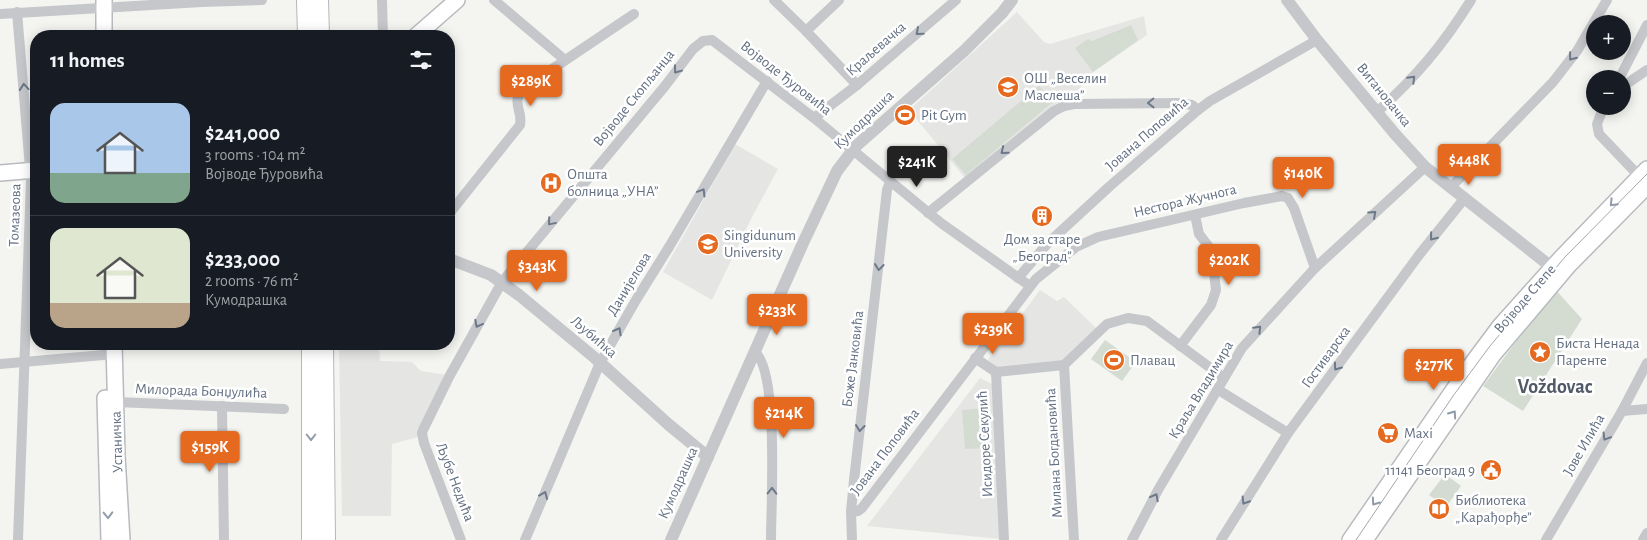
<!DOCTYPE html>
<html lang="en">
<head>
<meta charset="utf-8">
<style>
	:root { --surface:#171b24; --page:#20242c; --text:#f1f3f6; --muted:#9ea1a6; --line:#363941; --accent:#e56a20 }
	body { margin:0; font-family:"Alegreya Sans",sans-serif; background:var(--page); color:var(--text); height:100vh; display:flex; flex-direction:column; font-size:19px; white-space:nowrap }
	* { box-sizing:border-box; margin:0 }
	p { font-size:16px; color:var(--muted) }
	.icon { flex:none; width:28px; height:28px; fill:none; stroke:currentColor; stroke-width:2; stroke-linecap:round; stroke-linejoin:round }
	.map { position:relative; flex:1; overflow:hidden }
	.drawer { position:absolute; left:30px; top:30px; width:425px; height:320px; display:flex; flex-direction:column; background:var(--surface); border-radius:20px; box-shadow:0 2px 12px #0003 }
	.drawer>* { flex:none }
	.fabs { position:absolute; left:1586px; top:15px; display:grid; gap:10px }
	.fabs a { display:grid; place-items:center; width:45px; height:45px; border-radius:50%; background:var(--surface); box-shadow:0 2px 12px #0003; font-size:25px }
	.price { position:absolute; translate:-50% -42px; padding:0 11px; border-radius:5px; background:var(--accent); color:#fff; font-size:16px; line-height:32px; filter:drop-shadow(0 1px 2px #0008) }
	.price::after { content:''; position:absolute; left:50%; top:30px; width:15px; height:11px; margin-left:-8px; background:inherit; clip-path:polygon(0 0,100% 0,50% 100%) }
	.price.active { background:#222; color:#fff }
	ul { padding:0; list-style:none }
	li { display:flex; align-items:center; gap:15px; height:125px; padding:0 20px }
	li+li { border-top:1px solid var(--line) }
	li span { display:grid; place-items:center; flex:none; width:140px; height:100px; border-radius:15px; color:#555 }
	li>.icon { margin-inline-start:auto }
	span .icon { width:60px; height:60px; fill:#fffc; stroke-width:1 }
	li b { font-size:21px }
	h2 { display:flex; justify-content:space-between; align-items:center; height:60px; padding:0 20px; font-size:21px }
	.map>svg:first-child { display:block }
	.built { fill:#e5e6e4 }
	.green { fill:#d4dcd2 }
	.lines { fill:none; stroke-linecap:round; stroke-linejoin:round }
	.secondary-casing { stroke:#b7babf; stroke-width:18 }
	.trunk-casing { stroke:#b5b7bb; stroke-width:20 }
	.minor { stroke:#c5c7cb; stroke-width:10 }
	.tertiary { stroke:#c5c7cb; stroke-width:12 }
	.secondary { stroke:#fff; stroke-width:15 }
	.trunk { stroke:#fff; stroke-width:18 }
	.tram { stroke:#a2a7ae; stroke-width:1 }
	.oneway { stroke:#6d7989 }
	.oneway2 { stroke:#929ba8 }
	.labels { text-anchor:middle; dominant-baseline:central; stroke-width:5; stroke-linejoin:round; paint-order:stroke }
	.street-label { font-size:15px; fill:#637082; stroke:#fff }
	.poi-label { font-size:15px; fill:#637082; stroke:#fff; text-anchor:start }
	.district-label { font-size:20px; font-weight:bold; fill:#515a67; stroke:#fff }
</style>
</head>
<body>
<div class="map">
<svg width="1647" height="540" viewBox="0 0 1647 540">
	<rect width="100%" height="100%" fill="#f4f5f1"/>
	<g class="built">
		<polygon points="1017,12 1044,42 1050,44 1144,16 1147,35 1089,75 1074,98 1057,103 965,178 909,110"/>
		<polygon points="735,144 778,169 752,217 712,300 663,272"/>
		<polygon points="1040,290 1057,301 1064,297 1097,329 1064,362 999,368 988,360"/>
		<polygon points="339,344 379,344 380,361 412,362 421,371 447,375 418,437 392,444 391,516 342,516"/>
		<polygon points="980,378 992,384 1000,539 867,526"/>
	</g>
	<g class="green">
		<polygon points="1131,25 1138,40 1093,72 1075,48 1088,39 1092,41"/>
		<polygon points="1039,86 1053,102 966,175 952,159"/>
		<polygon points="1555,289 1582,319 1523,411 1483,386"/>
		<polygon points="1105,340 1136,362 1122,381 1091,359"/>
		<polygon points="986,408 988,448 965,449 962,410"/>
		<polygon points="1445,474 1461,486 1446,507 1429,495"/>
	</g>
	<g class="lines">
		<g class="secondary-casing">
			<g id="secondary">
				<polyline points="104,36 104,0"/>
				<polyline points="416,36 457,0"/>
				<polyline points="0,173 36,170"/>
				<polyline points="114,344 117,456 122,540"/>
				<polyline points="105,398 109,540"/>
				<polyline points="1350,540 1465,373 1500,326 1561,258 1647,169"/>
				<polyline points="1365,540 1493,355 1569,265 1647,186"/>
			</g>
		</g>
		<g class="trunk-casing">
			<g id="trunk">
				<polyline points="306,0 307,36"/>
				<polyline points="319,0 320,36"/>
				<polyline points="311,344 311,540"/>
				<polyline points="324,344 326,540"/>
			</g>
		</g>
		<g class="minor">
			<polyline points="382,0 383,36"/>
			<polyline points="494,0 565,60"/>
			<polyline points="774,0 806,31 857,85"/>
			<polyline points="17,12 31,180 18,540"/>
			<polyline points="0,14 202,2 262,0"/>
			<polyline points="806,31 839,0"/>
			<polyline points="1619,79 1647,25"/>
			<polyline points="1622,87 1647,70"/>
			<polyline points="1604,106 1597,124 1599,134 1639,176"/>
			<path d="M1377 112C1416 77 1443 45 1471 0"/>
			<polyline points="814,118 857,85 956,0"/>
			<polyline points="1450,188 1553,82 1577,51 1607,0"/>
			<polyline points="928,213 1054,111 1064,106 1074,104 1178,103 1192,105 1198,110"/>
			<path d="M449 214 520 125C523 111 512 105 521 90L634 14"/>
			<polyline points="1018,278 1048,243 1110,186 1198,110 1210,101 1317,40"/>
			<polyline points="1180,346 1211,305 1216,290 1212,254 1209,247 1199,234 1195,215"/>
			<path d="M755 352C779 372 771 506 771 540"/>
			<polyline points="975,358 996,372"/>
			<polyline points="0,364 115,354"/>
			<polyline points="1064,365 1074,540"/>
			<polyline points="996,372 1064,365 1107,324 1128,318 1147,321 1224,378"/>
			<polyline points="996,372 1004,540"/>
			<polyline points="1217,389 1288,433"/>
			<polyline points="116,402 284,409"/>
			<polyline points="222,406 224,540"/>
			<polyline points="1622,411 1647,409"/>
			<polyline points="851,512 858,511 862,508 1036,279 1076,247 1098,237 1244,203 1282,196 1288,198 1294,208 1315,268"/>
			<polyline points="461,540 424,443 422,433 423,430 449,377 502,282 665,86 693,49 703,41 712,40 814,118 941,223 1030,286"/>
			<polyline points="525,540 600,363 636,300 669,247 767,81"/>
			<polyline points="852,540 851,512 854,480 887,190 890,182"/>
			<polyline points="1132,540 1158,490 1242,348 1315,268 1425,167"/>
			<polyline points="1221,540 1288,433 1419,255 1464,199"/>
			<polyline points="1546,540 1622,411 1647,363"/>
			<polyline points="1643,540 1647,533"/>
		</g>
		<g class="tertiary">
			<polyline points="1287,0 1317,40 1395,134 1425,167 1559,273"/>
			<polyline points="449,259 491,275 519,295 595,358 668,424 708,457"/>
			<polyline points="671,540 803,243 837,171 856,146 964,51 1002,13 1012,0"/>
		</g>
		<use href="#secondary" class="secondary"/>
		<use href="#trunk" class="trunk"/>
		<polyline class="tram" points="1356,540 1453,396 1490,346 1565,257 1647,174"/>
	</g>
	<defs><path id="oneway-chevron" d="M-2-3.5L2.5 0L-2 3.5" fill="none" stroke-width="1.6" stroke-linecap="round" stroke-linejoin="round" transform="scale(1.25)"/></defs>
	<g class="oneway">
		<use href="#oneway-chevron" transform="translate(919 32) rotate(139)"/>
		<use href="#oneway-chevron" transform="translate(1572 57) rotate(128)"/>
		<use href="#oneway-chevron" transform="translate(677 70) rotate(127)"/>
		<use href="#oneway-chevron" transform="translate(1412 79) rotate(-45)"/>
		<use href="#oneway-chevron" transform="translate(24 87) rotate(-95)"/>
		<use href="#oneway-chevron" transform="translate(1151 103) rotate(179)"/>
		<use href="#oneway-chevron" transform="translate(1004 151) rotate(141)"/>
		<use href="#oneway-chevron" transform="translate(702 192) rotate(-59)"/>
		<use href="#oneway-chevron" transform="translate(1373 214) rotate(-42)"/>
		<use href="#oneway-chevron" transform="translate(551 222) rotate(130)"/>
		<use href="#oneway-chevron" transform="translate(1433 237) rotate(129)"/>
		<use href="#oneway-chevron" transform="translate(879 267) rotate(97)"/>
		<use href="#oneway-chevron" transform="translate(478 324) rotate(118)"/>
		<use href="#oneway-chevron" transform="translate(1258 329) rotate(-46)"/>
		<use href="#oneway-chevron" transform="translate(618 331) rotate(-61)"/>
		<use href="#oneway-chevron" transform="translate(1337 367) rotate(126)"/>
		<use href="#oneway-chevron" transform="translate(860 428) rotate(97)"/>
		<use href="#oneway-chevron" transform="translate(1606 437) rotate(121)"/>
		<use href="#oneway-chevron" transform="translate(772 491) rotate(-89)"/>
		<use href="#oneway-chevron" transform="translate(544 495) rotate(-67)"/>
		<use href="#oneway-chevron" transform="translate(1155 497) rotate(-62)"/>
		<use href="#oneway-chevron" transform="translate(1245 501) rotate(122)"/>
	</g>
	<g class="oneway2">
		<use href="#oneway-chevron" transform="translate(1613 203) rotate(134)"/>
		<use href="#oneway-chevron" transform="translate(1453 414) rotate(-55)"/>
		<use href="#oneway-chevron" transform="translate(311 437) rotate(90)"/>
		<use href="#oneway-chevron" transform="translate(1375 502) rotate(125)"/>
		<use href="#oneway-chevron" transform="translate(108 515) rotate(88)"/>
	</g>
	<defs>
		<g id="school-disc" transform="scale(1.125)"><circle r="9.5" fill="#e56a20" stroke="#fff"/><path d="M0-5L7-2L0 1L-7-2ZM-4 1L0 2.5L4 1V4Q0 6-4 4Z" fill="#fff"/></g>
		<g id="stadium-disc" transform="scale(1.125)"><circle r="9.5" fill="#e56a20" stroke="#fff"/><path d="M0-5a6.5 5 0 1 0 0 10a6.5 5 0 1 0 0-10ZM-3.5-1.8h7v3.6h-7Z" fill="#fff"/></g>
		<g id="hospital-disc" transform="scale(1.125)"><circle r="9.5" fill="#e56a20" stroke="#fff"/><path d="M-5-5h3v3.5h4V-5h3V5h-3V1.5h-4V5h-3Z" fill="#fff"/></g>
		<g id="building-disc" transform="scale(1.125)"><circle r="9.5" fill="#e56a20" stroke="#fff"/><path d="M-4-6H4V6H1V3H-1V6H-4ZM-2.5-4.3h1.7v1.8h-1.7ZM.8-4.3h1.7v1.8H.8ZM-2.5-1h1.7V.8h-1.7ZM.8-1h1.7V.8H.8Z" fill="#fff"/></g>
		<g id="university-disc" transform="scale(1.125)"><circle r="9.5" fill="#e56a20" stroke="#fff"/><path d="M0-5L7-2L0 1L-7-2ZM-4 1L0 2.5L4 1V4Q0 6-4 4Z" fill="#fff"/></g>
		<g id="sight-disc" transform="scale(1.125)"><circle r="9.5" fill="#e56a20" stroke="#fff"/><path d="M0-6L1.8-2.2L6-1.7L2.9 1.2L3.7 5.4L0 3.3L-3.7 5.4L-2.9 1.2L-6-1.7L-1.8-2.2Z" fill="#fff"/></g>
		<g id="supermarket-disc" transform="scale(1.125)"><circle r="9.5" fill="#e56a20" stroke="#fff"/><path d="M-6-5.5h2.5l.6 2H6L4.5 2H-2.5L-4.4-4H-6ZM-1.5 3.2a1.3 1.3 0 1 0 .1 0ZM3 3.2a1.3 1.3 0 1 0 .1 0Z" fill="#fff"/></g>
		<g id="civic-disc" transform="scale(1.125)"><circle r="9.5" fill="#e56a20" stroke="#fff"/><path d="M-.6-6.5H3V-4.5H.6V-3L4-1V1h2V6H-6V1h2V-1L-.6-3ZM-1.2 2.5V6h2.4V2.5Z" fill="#fff"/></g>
		<g id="library-disc" transform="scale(1.125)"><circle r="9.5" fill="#e56a20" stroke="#fff"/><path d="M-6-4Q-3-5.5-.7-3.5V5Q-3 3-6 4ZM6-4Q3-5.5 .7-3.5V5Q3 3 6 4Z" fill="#fff"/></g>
	</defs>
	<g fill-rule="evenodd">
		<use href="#school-disc" x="1008" y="87"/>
		<use href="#stadium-disc" x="905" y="115"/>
		<use href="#hospital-disc" x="551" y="183"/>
		<use href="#building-disc" x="1042" y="216"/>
		<use href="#university-disc" x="708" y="244"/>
		<use href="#sight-disc" x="1540" y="352"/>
		<use href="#stadium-disc" x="1114" y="360"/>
		<use href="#supermarket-disc" x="1388" y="433"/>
		<use href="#civic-disc" x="1491" y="470"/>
		<use href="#library-disc" x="1439" y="509"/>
	</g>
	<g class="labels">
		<g class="street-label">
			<text transform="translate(876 49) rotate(-41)">Краљевачка</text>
			<text transform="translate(786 78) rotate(38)">Војводе Ђуровића</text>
			<text transform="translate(1384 95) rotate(51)">Витановачка</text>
			<text transform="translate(634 98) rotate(-51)">Војводе Скопљанца</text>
			<text transform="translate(864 120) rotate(-44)">Кумодрашка</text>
			<text transform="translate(1147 134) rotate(-41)">Јована Поповића</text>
			<text transform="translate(1185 201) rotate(-13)">Нестора Жучнога</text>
			<text transform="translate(15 215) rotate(-88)">Томазеова</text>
			<text transform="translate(629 284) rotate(-59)">Данијелова</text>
			<text transform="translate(1525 299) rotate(-49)">Војводе Степе</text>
			<text transform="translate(594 337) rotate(41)">Љубићка</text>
			<text transform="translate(1326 357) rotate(-54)">Гостиварска</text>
			<text transform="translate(853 359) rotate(-83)">Боже Јанковића</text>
			<text transform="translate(1201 390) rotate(-59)">Краља Владимира</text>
			<text transform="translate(201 391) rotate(2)">Милорада Бонџулића</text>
			<text transform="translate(117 442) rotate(-92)">Устаничка</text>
			<text transform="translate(985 444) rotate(-93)">Исидоре Секулић</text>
			<text transform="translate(1584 445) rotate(-60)">Јове Илића</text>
			<text transform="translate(885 452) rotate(-53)">Јована Поповића</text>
			<text transform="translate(1054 453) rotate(-93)">Милана Богдановића</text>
			<text transform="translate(455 482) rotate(69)">Љубе Недића</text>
			<text transform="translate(678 483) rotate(-66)">Кумодрашка</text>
		</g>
		<g class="poi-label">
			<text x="1024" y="78">ОШ „Веселин<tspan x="1024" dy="17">Маслеша”</tspan></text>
			<text x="921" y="115">Pit Gym</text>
			<text x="567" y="174">Општа<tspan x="567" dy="17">болница „УНА”</tspan></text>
			<text x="724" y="235">Singidunum<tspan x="724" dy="17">University</tspan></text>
			<text x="1042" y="239" text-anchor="middle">Дом за старе<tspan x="1042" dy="17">„Београд”</tspan></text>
			<text x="1556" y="343">Биста Ненада<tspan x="1556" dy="17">Паренте</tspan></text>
			<text x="1130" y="360">Плавац</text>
			<text x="1404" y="433">Maxi</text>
			<text x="1475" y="470" text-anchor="end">11141 Београд 9</text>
			<text x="1455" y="500">Библиотека<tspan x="1455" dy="17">„Карађорђе”</tspan></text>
		</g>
		<g class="district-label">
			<text x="1555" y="387">Voždovac</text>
		</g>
	</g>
</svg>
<div class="fabs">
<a>+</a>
<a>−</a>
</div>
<b class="price" style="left:531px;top:107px">$289K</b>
<b class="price" style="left:1469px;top:186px">$448K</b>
<b class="price active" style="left:917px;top:188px">$241K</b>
<b class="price" style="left:1303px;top:199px">$140K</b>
<b class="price" style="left:1229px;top:286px">$202K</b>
<b class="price" style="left:537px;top:292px">$343K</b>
<b class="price" style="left:777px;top:336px">$233K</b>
<b class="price" style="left:993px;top:355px">$239K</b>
<b class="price" style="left:1434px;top:391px">$277K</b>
<b class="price" style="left:784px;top:439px">$214K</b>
<b class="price" style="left:210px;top:473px">$159K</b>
<section class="drawer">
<h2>11 homes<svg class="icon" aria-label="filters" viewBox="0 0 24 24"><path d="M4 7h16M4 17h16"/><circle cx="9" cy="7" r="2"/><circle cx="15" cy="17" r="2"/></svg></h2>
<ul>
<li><span style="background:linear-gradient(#a9c7e8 70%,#7fa58c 0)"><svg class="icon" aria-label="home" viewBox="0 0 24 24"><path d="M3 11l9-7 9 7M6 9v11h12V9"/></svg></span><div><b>$241,000</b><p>3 rooms · 104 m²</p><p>Војводе Ђуровића</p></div></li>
<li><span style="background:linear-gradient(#dfe7d0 75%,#b9a48a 0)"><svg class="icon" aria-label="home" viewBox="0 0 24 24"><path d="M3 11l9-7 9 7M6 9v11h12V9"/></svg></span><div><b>$233,000</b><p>2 rooms · 76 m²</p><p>Кумодрашка</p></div></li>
</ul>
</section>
</div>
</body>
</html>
